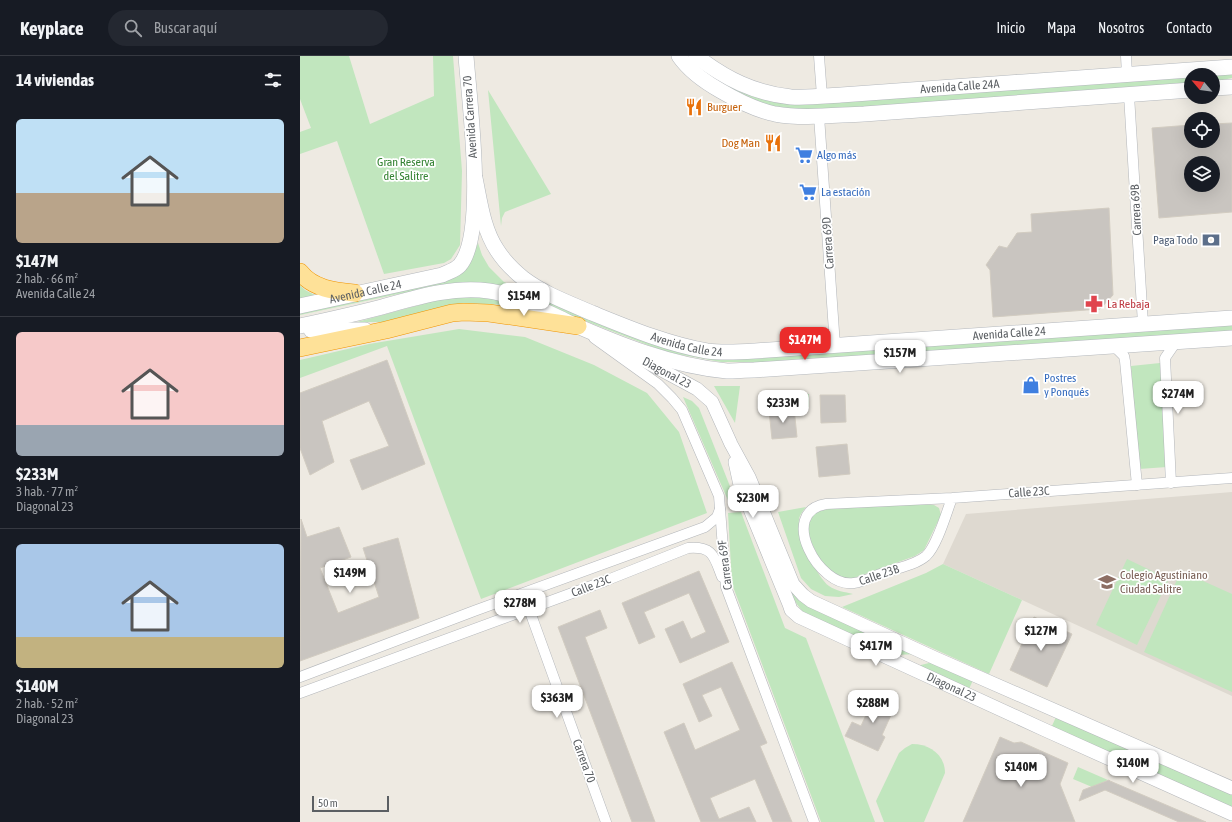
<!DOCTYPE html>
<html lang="es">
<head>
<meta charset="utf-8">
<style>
	:root { --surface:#171b24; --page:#242831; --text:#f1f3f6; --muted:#9ea1a6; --line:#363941; --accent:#eb2c2b }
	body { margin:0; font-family:"Asap Condensed",sans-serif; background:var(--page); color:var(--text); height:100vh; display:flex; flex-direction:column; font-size:15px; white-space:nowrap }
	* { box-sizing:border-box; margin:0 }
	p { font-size:13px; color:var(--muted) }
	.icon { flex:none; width:22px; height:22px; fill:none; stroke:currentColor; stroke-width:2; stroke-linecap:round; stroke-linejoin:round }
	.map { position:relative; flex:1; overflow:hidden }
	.details { display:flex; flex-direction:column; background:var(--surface); width:300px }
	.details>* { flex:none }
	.needle { width:26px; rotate:299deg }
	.controls { position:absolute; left:884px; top:12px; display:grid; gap:8px }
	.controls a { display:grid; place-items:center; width:36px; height:36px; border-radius:50%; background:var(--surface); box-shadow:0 4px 16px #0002; font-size:20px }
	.scale { position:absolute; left:12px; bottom:10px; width:77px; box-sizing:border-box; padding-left:4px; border:2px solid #5b5f63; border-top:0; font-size:11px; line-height:14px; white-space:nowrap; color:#5b5f63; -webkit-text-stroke:3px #fff; paint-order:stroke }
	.price { position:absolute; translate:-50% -34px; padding:0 9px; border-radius:8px; background:#fff; color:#222; font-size:13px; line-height:26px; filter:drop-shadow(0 1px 2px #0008) }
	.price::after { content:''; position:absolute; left:50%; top:24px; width:12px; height:9px; margin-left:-6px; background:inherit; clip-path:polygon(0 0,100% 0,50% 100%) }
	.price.selected { background:var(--accent); color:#fff }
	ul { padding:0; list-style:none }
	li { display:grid; align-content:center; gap:8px; height:212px; padding:0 16px }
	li+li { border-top:1px solid var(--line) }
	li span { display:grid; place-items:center; height:124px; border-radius:6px; color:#555 }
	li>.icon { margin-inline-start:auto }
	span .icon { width:72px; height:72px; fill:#fffc; stroke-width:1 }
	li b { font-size:17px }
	h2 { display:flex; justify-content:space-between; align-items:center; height:48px; padding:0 16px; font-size:17px }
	header { display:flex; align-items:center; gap:24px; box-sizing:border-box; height:56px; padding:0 20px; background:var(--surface); border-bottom:1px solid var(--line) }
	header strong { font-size:19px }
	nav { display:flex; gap:22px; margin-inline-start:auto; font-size:14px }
	.search { width:280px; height:36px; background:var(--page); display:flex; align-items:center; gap:10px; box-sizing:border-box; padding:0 14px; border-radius:22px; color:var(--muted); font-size:15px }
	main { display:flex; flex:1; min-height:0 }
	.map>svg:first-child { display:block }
	.education { fill:#ded9d0 }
	.green { fill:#c1e6be }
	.building { fill:#c9c5c0; stroke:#d2ccc1; fill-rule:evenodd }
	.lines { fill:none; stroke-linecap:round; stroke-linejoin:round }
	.minor-casing { stroke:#b3b6ba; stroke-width:11 }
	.tertiary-casing { stroke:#b3b6ba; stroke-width:14 }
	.secondary-casing { stroke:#b4b8bd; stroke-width:16 }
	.trunk-casing { stroke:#f09400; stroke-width:18 }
	.minor { stroke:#fff; stroke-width:10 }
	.tertiary { stroke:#fff; stroke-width:13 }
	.secondary { stroke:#fff; stroke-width:15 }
	.trunk { stroke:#fee198; stroke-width:17 }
	.labels { text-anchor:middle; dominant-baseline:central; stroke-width:3.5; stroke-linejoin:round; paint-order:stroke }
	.street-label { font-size:12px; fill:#5b5f63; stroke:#fff }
	.food-label { font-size:12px; fill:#c56008; stroke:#fff; text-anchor:start }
	.shop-label { font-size:12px; fill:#366cbe; stroke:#fff; text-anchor:start }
	.park-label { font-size:12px; fill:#358333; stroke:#fff }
	.service-label { font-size:12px; fill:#4e5e75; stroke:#fff; text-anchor:end }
	.health-label { font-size:12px; fill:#be3a42; stroke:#fff; text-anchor:start }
	.education-label { font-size:12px; fill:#785e54; stroke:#fff; text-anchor:start }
</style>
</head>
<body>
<header>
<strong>Keyplace</strong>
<div class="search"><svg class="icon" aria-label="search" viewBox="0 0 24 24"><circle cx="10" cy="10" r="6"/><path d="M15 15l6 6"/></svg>Buscar aquí</div>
<nav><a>Inicio</a><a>Mapa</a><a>Nosotros</a><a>Contacto</a></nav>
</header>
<main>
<section class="details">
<h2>14 viviendas<svg class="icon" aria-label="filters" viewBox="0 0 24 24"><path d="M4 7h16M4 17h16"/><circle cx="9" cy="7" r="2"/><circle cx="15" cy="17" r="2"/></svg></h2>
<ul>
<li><span style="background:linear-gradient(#bfe0f5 60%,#b9a48a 0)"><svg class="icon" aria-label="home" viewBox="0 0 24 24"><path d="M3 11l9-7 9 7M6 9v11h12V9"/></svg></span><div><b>$147M</b><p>2 hab. · 66 m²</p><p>Avenida Calle 24</p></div></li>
<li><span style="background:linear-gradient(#f6c9c9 75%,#9aa5b1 0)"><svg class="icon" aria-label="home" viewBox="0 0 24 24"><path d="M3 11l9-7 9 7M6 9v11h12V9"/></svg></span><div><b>$233M</b><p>3 hab. · 77 m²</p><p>Diagonal 23</p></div></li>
<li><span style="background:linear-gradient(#a9c7e8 75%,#c2b280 0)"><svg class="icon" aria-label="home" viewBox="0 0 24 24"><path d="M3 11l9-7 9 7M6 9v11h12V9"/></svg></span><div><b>$140M</b><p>2 hab. · 52 m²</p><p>Diagonal 23</p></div></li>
</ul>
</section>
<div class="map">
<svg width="932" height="766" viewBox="0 0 932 766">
	<rect width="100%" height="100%" fill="#eeeae2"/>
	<polygon class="education" points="932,436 932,640 643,508 666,458"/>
	<g class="green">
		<polygon points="0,0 49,0 70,68 134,40 133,0 153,0 162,115 160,189 151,203 144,207 84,218 37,85 0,98 0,76 11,72 0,43"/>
		<polygon points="913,19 932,19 932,22 913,26"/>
		<polygon points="891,20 891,28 556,53 492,54 467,50 445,41 413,21 462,41"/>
		<polygon points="188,34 251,138 205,156 202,162 201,170"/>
		<polygon points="178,187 182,199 189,211 204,226 262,249 402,298 932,267 932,275 468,306 421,306 371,297 358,293 226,242 149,230 98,238 0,259 0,257 165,211 172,202"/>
		<polygon points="0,229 5,234 17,240 0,244"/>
		<polygon points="185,238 220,251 206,249 163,247 85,266 57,266 156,239"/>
		<polygon points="159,273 225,281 294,309 347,337 379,376 407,457 181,543 87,290 0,322 0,304 69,288"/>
		<polygon points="860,307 867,411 839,413 831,310"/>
		<polygon points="414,330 440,330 435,367"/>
		<rect x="479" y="338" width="30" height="13"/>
		<polygon points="383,341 392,345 399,352 437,448 430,449"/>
		<path d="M625 448 634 449 639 452 641 459 624 494 615 500 554 522C544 523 534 519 526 511 520 506 509 483 508 475 508 469 511 459 517 456 520 454 526 454 529 453Z"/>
		<path d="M506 451C503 455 499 460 499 464 497 480 517 521 529 530 536 535 545 536 553 538L539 541 525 540 511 533 501 522 478 456Z"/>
		<polygon points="441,456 485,572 506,582 575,766 521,766 432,528 428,457"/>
		<polygon points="827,503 869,523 837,589 796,569"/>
		<polygon points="643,508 722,544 689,618 542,551 626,517"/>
		<path d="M479 511 495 537 617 598 595 599 504 557C492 544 486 528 479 511Z"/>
		<polygon points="881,515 932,538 932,636 844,596"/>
		<polygon points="633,606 673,624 669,633 617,610"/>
		<polygon points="756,661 932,739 932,751 751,672"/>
		<path d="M612 688C630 688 645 699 645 717L624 766H584L576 745 599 697 605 692Z"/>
		<polygon points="778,711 808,724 792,731 773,723"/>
	</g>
	<g class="building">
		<path d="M932 67V156L859 162 852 72 891 69V85H913V68ZM891 107H913V129H891Z"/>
		<polygon points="809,152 813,239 800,253 693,261 690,214 686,209 699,190 707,192 717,177 732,176 731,158"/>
		<polygon points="87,304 125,408 62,434 50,404 89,390 69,345 22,365 34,406 10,419 0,392 0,337"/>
		<polygon points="520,339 545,339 546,366 521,367"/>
		<polygon points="494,352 497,381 472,383 469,355"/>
		<polygon points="547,388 550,418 519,421 516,391"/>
		<polygon points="1,463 7,481 39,471 51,501 20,512 38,557 79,541 63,492 98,482 119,562 0,605"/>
		<polygon points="399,515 429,586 380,607 365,573 383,565 391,583 406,576 389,537 344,556 355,581 339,588 322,547"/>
		<polygon points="300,554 307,572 285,581 355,766 332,766 258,571"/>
		<polygon points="734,561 772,578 747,631 710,614"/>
		<polygon points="432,606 467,687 460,690 492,766 473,766 455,723 410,742 419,763 449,751 456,766 401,766 364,676 384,667 395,694 440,674 421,631 402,639 412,660 399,666 383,628"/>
		<polygon points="575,639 596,648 582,679 585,681 578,695 545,680 552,666 561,670"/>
		<polygon points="700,681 714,687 721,686 768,707 760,728 775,766 663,766"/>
		<polygon points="809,724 810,725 906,766 879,766 805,734 779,745 783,734"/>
	</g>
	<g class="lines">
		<g class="minor-casing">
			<g id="minor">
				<polyline points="519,0 522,40"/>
				<polyline points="826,0 827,19"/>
				<polyline points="829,39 843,268"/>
				<polyline points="519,60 535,290"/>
				<polyline points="294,282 358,328 372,342 382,354 419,440 426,531 514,766"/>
				<polyline points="814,290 824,300 825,305 837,429"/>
				<polyline points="871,427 865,302 876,286"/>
				<path d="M652 442C646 458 637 490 626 500 614 510 596 512 583 517 574 520 564 526 554 527 519 533 477 456 526 448L652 442 932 422"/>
				<polyline points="229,553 306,766"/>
				<polyline points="0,621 174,555 405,471 417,461 420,453"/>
				<path d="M0 637 305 525 388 492C414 490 414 501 422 521"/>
			</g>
		</g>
		<g class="tertiary-casing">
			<g id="tertiary">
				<path id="s1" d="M328 296 386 327 397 333 412 346 431 388 449 421 493 528 503 539 511 545 635 602 932 732"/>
				<path id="s2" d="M435 406 440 429 489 548 491 554 499 561 745 674 932 758"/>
			</g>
		</g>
		<g class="secondary-casing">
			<g id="secondary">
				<path d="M379 0C390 16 405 26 421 35 438 45 456 54 475 58 503 63 535 59 564 58L891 34"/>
				<path id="s3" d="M396 0C426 23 454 37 491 41 508 42 525 40 541 39L932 11"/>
				<polyline points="913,32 932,31"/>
				<path id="s4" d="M175 122C180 146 183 173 197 194 204 205 214 215 224 223 244 238 269 247 292 257 329 272 367 288 407 295 423 297 439 296 455 295L932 262"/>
				<path id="s5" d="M0 250 142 219C148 216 156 214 160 209 187 177 169 43 166 0"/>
				<path d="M0 270C28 264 55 258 82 251 118 241 153 230 189 235 213 238 246 256 268 266 318 288 372 310 427 315 436 315 445 314 454 314L932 282"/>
				<polyline points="11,274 65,274"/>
			</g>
		</g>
		<g class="trunk-casing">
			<g id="trunk">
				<path d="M0 216C13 233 35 235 55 237"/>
				<polyline points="0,292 86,274 152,257 164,256 189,257 278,270"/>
			</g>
		</g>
		<use href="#minor" class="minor"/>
		<use href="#tertiary" class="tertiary"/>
		<use href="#secondary" class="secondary"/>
		<use href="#trunk" class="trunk"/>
	</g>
	<defs>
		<g id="restaurant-bare" transform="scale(1.38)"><path d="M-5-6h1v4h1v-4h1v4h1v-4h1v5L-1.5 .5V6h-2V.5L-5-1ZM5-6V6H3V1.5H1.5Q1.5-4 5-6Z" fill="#e8710a" stroke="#fff" stroke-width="2.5" paint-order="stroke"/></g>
		<g id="supermarket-bare" transform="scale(1.38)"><path d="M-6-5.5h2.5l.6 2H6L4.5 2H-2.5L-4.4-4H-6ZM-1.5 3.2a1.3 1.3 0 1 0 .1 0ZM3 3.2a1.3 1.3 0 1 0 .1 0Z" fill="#3f7fe0" stroke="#fff" stroke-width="2.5" paint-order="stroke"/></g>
		<g id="bank-bare" transform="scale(1.38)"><path d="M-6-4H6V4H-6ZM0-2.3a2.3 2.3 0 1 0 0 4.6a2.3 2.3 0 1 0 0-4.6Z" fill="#5c6f8a" stroke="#fff" stroke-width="2.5" paint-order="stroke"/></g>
		<g id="pharmacy-bare" transform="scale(1.38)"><path d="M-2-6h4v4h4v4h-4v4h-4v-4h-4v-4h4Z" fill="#e0444e" stroke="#fff" stroke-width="2.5" paint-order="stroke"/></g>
		<g id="shop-bare" transform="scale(1.38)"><path d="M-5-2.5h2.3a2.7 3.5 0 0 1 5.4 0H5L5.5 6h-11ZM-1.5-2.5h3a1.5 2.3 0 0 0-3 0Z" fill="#3f7fe0" stroke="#fff" stroke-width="2.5" paint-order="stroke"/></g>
		<g id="school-bare" transform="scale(1.38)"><path d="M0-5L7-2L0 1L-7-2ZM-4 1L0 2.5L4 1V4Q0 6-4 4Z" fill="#8d6e63" stroke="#fff" stroke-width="2.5" paint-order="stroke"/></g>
	</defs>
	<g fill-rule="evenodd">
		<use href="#restaurant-bare" x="394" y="51"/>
		<use href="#restaurant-bare" x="473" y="87"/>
		<use href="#supermarket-bare" x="504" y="99"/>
		<use href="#supermarket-bare" x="508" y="136"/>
		<use href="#bank-bare" x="911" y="184"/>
		<use href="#pharmacy-bare" x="794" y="248"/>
		<use href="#shop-bare" x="731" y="329"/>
		<use href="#school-bare" x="807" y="526"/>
	</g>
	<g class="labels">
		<g class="street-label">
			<text stroke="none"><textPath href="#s3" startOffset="274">Avenida Calle 24A</textPath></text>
			<text transform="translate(170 61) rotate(-94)">Avenida Carrera 70</text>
			<text transform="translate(836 154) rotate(-93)">Carrera 69B</text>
			<text transform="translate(528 187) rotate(-94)">Carrera 69D</text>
			<text stroke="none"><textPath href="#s5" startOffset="67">Avenida Calle 24</textPath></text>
			<text stroke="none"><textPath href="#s4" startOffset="616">Avenida Calle 24</textPath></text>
			<text stroke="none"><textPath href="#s4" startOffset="292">Avenida Calle 24</textPath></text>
			<text stroke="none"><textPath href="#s1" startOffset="44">Diagonal 23</textPath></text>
			<text transform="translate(729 436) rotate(-4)">Calle 23C</text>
			<text transform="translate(425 509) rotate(-97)">Carrera 69F</text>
			<text transform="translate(579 519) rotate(-19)">Calle 23B</text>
			<text transform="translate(291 530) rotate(-21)">Calle 23C</text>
			<text stroke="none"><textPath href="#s2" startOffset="337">Diagonal 23</textPath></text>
			<text transform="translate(284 705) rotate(70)">Carrera 70</text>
		</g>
		<g class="food-label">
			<text x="407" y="51">Burguer</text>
			<text x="460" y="87" text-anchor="end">Dog Man</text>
		</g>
		<g class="shop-label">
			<text x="517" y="99">Algo más</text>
			<text x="521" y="136">La estación</text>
			<text x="744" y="322">Postres<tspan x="744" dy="14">y Ponqués</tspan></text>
		</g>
		<g class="park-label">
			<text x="106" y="106">Gran Reserva<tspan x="106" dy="14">del Salitre</tspan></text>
		</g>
		<g class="service-label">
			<text x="898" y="184">Paga Todo</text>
		</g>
		<g class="health-label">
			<text x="807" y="248">La Rebaja</text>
		</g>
		<g class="education-label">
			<text x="820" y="519">Colegio Agustiniano<tspan x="820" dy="14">Ciudad Salitre</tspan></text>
		</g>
	</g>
</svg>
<div class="controls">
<a><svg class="needle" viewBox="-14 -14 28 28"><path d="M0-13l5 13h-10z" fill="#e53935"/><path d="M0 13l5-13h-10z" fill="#9ea1a6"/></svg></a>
<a><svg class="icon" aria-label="locate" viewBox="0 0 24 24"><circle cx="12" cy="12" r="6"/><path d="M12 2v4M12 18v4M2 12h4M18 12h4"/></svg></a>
<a><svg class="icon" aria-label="layers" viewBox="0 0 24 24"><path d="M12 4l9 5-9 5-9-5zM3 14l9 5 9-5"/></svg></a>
</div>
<div class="scale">50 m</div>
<b class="price" style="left:224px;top:261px">$154M</b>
<b class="price selected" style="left:505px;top:305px">$147M</b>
<b class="price" style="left:600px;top:318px">$157M</b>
<b class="price" style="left:878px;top:359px">$274M</b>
<b class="price" style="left:483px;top:368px">$233M</b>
<b class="price" style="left:453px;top:463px">$230M</b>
<b class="price" style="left:50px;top:538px">$149M</b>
<b class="price" style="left:220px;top:568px">$278M</b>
<b class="price" style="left:741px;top:596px">$127M</b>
<b class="price" style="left:576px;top:611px">$417M</b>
<b class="price" style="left:257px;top:663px">$363M</b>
<b class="price" style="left:573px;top:668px">$288M</b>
<b class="price" style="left:833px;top:728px">$140M</b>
<b class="price" style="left:721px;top:732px">$140M</b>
</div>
</main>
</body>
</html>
